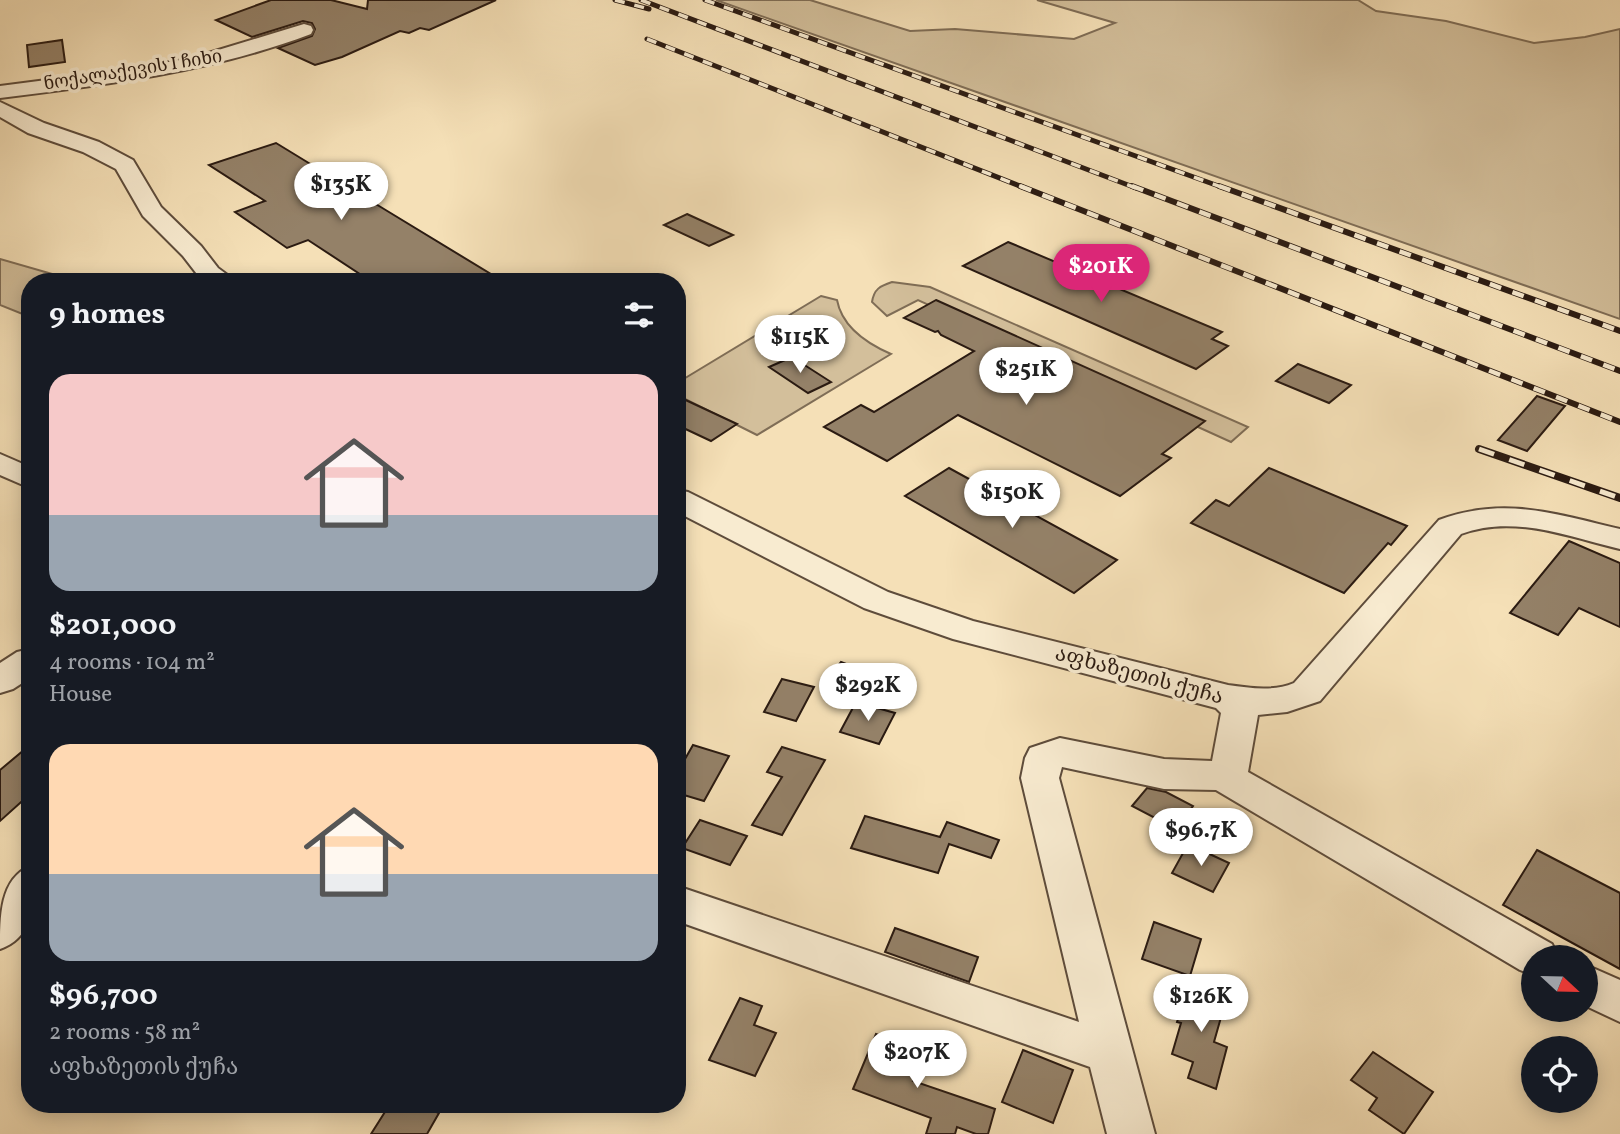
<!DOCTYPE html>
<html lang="en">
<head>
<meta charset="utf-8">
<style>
	:root { --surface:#171b24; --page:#20242c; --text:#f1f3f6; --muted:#9ea1a6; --accent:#db2777 }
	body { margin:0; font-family:Vollkorn,"Noto Serif Georgian",serif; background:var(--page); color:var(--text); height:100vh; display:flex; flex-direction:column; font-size:26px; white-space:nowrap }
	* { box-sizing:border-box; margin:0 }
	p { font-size:23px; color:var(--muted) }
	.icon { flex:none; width:38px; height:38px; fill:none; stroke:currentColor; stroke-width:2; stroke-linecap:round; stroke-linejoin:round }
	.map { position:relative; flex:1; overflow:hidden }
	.drawer { position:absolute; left:21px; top:273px; width:665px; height:840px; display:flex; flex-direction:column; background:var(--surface); border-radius:28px; box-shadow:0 4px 18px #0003 }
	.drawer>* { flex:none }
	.needle { width:46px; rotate:112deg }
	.buttons { position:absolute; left:1521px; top:945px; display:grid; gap:14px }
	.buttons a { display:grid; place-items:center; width:77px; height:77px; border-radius:50%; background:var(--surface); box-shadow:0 4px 18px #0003; font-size:35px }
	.price { position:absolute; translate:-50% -60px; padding:0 16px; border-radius:24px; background:#fff; color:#222; font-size:23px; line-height:46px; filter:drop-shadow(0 2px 4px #0008) }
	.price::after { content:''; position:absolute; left:50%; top:42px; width:21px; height:16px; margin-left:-10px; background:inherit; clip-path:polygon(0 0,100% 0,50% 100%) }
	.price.current { background:var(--accent); color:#fff }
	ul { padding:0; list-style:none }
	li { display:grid; align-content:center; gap:14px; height:371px; padding:0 28px }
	li span { display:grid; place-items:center; height:217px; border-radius:21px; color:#555 }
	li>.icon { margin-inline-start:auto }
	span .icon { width:126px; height:126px; fill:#fffc; stroke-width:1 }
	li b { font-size:30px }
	h2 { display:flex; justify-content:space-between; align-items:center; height:84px; padding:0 28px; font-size:30px }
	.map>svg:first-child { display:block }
	.green { fill:#d3bf9b; stroke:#7f6d56; stroke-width:2 }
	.building { fill:#948168; stroke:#2b1b12; stroke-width:2 }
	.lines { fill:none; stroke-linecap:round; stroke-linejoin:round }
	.minor-casing { stroke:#5e4c3b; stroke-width:4 }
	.minor { fill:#f8ebd0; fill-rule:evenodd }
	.rail-far2-casing { stroke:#2b1b12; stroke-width:5 }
	.rail-far1-casing { stroke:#2b1b12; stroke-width:6 }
	.rail-casing { stroke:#2b1b12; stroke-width:8 }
	.rail-far2 { stroke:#f8ebd0; stroke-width:3.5; stroke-dasharray:10; stroke-linecap:butt }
	.rail-far1 { stroke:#f8ebd0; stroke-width:4.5; stroke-dasharray:12; stroke-linecap:butt }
	.rail { stroke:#f8ebd0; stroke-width:5; stroke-dasharray:16; stroke-linecap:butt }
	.labels { text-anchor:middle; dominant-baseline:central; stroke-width:7; stroke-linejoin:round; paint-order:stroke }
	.far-street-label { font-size:18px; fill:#2b1b12; stroke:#f8ebd0 }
	.street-label { font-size:21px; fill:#2b1b12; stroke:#f8ebd0 }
</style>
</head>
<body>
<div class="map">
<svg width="1620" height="1134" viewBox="0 0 1620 1134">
	<rect width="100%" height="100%" fill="#f5e0b7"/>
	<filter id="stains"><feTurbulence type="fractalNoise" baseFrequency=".00286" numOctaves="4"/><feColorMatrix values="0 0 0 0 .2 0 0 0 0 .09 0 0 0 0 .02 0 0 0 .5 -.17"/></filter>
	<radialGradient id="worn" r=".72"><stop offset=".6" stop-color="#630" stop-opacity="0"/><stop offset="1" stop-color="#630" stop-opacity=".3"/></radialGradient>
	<g class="green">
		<polygon points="716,0 810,0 910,31 955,29 1074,39 1115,23 1037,0 1358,0 1376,11 1446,21 1534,43 1585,37 1620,29 1620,319"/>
		<polygon points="0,259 80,282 30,282 30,317 0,305"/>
		<path d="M892 282 930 287 1248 427 1231 442 918 300 887 316 872 302C874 289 880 286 892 282Z"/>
		<path d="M821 296 837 300C842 327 868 344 891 354L757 435 677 395V383Z"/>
	</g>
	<g class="building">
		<polygon points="271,0 331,0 367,9 368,0 496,0 429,30 420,28 409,33 400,31 342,57 315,65 278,48 312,36 315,29 312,23 303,21 252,37 216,20"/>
		<polygon points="62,40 65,62 29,67 27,45"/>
		<polygon points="276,143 384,209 504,282 372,282 308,240 287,248 235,212 265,201 209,165"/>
		<polygon points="687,214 733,235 709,246 664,225"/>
		<polygon points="1008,242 1222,332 1212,339 1228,346 1196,369 963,266"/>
		<polygon points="936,300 1205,421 1162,454 1171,458 1120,496 958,415 887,461 824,427 861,405 874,412 974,351 941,335 938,331 935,332 904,318"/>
		<polygon points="792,357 831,382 808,393 769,367"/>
		<polygon points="1298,364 1351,385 1329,403 1276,381"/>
		<polygon points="677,396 737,424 711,441 677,425"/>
		<polygon points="1537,396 1565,406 1527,451 1498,440"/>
		<polygon points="949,468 1117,560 1074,593 905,496"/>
		<polygon points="1269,468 1407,526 1391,545 1388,543 1344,593 1191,523 1216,500 1229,506"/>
		<polygon points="1569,541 1620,563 1620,627 1579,608 1558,635 1510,613"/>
		<polygon points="841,662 864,671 847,693 824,684"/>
		<polygon points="782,679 814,687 796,721 764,712"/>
		<polygon points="856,702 895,713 879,744 840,732"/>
		<polygon points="30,745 30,794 0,821 0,770"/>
		<polygon points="693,745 729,756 704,801 677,793 677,773"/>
		<polygon points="782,747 825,760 782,835 752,825 782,777 767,772"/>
		<polygon points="1147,788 1166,792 1193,806 1176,829 1132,806"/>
		<polygon points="865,816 940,837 947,822 999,840 991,858 949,844 938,873 851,848"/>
		<polygon points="700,820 747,836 730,865 682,848"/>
		<polygon points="1188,844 1229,863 1213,892 1172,873"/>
		<polygon points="1537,850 1620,893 1620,969 1503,905"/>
		<polygon points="1154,922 1201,939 1190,976 1142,959"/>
		<polygon points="895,928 978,957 969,982 885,952"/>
		<polygon points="1190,982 1227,996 1214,1042 1227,1047 1216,1089 1188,1078 1193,1062 1172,1054 1181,1023 1177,1022"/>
		<polygon points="740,998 762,1006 754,1025 776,1033 755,1076 709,1060"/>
		<polygon points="876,1034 925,1051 913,1081 995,1109 988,1134 976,1134 957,1127 955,1134 926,1134 931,1118 853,1089"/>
		<polygon points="1023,1050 1073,1070 1053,1123 1002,1102"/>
		<polygon points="1373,1052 1433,1092 1404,1134 1369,1110 1377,1098 1351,1080"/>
		<polygon points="390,1104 415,1104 439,1113 427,1134 371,1134"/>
	</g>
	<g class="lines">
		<g class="minor-casing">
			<g id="minor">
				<path d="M304 24 311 26 313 30 311 34C210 72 106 85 0 98V86L116 71 192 58Z"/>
				<polygon points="0,102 44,123 99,142 133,160 161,207 201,246 218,268 237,282 206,282 200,278 183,256 143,216 116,169 83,152 28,133 0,117"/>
				<polygon points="0,454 30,467 30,488 0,475"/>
				<path d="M677 490 688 492 888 592 973 621 1228 685C1250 688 1273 692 1294 683L1439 520C1504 496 1555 514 1620 529V549C1569 537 1513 514 1461 534L1320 701 1287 712 1258 715 1248 772 1552 944 1558 957H1533V975L1520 970 1216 790 1164 789 1062 767 1059 778 1155 1134H1107L1090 1067 677 921V886L1079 1022 1021 778 1025 758 1030 748 1060 738 1164 759 1212 761 1221 713 1216 708 953 639 864 608 677 512Z"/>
				<polygon points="30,649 30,678 13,689 0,693 0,663 17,652"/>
				<path d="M30 866C30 899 38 936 0 949 0 916 0 879 30 866Z"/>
				<polygon points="1586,965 1620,980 1620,1022 1586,1006"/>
			</g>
		</g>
		<use href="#minor" class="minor"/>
		<g class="rail-far2-casing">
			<g id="rail-far2">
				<polyline points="615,0 649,9"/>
				<polyline points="641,0 1136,188"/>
				<polyline points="705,0 1224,188"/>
				<polyline points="647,39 1025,188"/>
			</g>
		</g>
		<g class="rail-far1-casing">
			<g id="rail-far1">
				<polyline points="1020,186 1620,422"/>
				<polyline points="1132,186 1620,371"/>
				<polyline points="1219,186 1620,331"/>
			</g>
		</g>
		<g class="rail-casing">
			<polyline id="rail" points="1479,449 1620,498"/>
		</g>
		<use href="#rail-far2" class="rail-far2"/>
		<use href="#rail-far1" class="rail-far1"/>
		<use href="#rail" class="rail"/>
	</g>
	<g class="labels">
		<g class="far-street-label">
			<text transform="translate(133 71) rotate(-9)">ნოქალაქევის I ჩიხი</text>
		</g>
		<g class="street-label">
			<text transform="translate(1139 676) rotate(15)">აფხაზეთის ქუჩა</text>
		</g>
	</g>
	<rect width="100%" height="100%" filter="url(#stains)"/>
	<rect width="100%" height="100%" fill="url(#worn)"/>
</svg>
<div class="buttons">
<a><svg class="needle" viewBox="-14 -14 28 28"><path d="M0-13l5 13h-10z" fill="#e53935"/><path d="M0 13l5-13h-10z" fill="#9ea1a6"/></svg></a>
<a><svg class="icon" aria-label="locate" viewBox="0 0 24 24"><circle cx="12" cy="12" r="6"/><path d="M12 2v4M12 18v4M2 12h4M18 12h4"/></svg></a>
</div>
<b class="price" style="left:341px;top:222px">$135K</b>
<b class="price current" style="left:1101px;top:304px">$201K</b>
<b class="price" style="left:800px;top:375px">$115K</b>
<b class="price" style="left:1026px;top:407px">$251K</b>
<b class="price" style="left:1012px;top:530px">$150K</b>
<b class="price" style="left:868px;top:723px">$292K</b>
<b class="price" style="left:1201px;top:868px">$96.7K</b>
<b class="price" style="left:1201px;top:1034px">$126K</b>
<b class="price" style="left:917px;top:1090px">$207K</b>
<section class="drawer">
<h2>9 homes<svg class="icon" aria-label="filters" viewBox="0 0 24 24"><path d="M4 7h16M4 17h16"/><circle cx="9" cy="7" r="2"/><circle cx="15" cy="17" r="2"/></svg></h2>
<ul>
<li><span style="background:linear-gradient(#f6c9c9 65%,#9aa5b1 0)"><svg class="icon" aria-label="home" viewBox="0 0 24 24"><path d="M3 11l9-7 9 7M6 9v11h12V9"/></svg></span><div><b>$201,000</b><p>4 rooms · 104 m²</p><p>House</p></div></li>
<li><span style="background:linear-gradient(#ffd9b3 60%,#9aa5b1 0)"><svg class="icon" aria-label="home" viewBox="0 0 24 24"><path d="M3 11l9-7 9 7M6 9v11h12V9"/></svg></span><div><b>$96,700</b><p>2 rooms · 58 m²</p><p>აფხაზეთის ქუჩა</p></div></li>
</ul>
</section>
</div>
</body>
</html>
